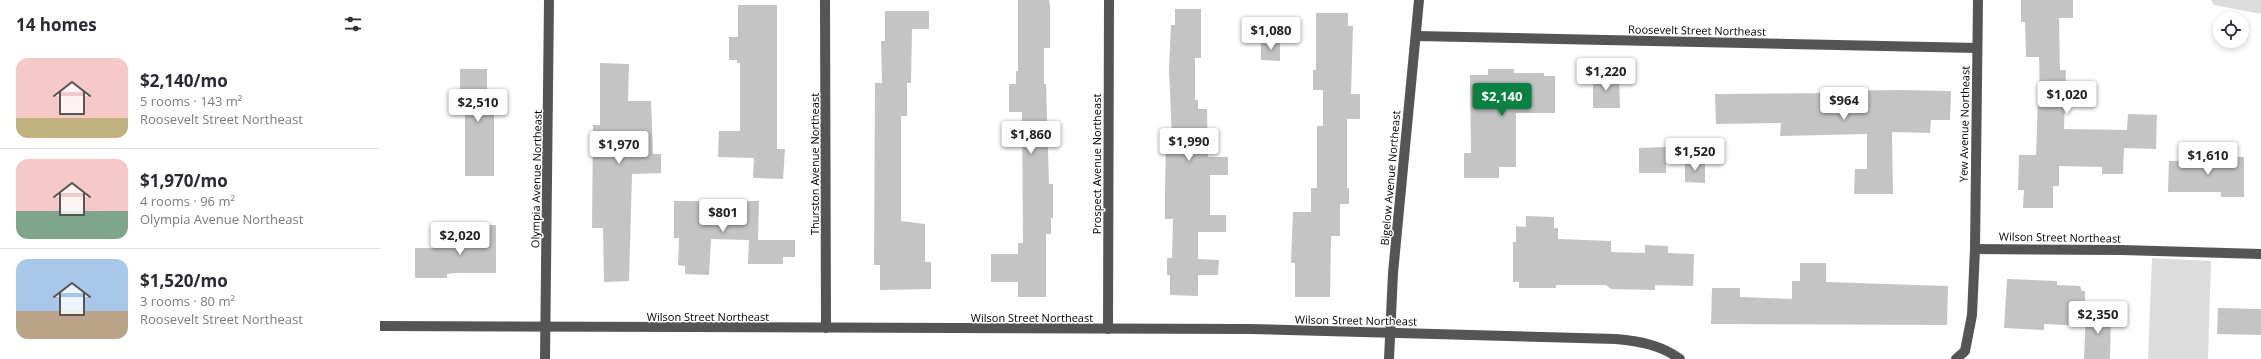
<!DOCTYPE html>
<html lang="en">
<head>
<meta charset="utf-8">
<style>
	:root { --surface:#fff; --page:#f7f7f7; --text:#2b2b33; --muted:#7c7c81; --line:#e1e1e2; --accent:#0b8043 }
	body { margin:0; font-family:"Open Sans",sans-serif; background:var(--page); color:var(--text); height:100vh; display:flex; flex-direction:column; font-size:15px; white-space:nowrap }
	* { box-sizing:border-box; margin:0 }
	p { font-size:13px; color:var(--muted) }
	.icon { flex:none; width:22px; height:22px; fill:none; stroke:currentColor; stroke-width:2; stroke-linecap:round; stroke-linejoin:round }
	.map { position:relative; flex:1; overflow:hidden }
	.panel { display:flex; flex-direction:column; background:var(--surface); width:380px }
	.panel>* { flex:none }
	.buttons { position:absolute; left:1833px; top:12px; display:grid; gap:8px }
	.buttons a { display:grid; place-items:center; width:36px; height:36px; border-radius:50%; background:var(--surface); box-shadow:0 2px 6px #0003; font-size:20px }
	.price { position:absolute; translate:-50% -34px; padding:0 9px; border-radius:4px; background:#fff; color:#222; font-size:13px; line-height:26px; filter:drop-shadow(0 1px 2px #0008) }
	.price::after { content:''; position:absolute; left:50%; top:24px; width:12px; height:9px; margin-left:-6px; background:inherit; clip-path:polygon(0 0,100% 0,50% 100%) }
	.price.on { background:var(--accent); color:#fff }
	ul { padding:0; list-style:none }
	li { display:flex; align-items:center; gap:12px; height:100px; padding:0 16px }
	li+li { border-top:1px solid var(--line) }
	li span { display:grid; place-items:center; flex:none; width:112px; height:80px; border-radius:12px; color:#555 }
	li>.icon { margin-inline-start:auto }
	span .icon { width:48px; height:48px; fill:#fffc; stroke-width:1 }
	li b { font-size:17px }
	h2 { display:flex; justify-content:space-between; align-items:center; height:48px; padding:0 16px; font-size:17px }
	main { display:flex; flex:1; min-height:0 }
	.map>svg:first-child { display:block }
	.green { fill:#dcdcdc }
	.building { fill:#c4c4c4 }
	.lines { fill:none; stroke-linecap:round; stroke-linejoin:round }
	.minor { stroke:#555; stroke-width:10 }
	.labels { text-anchor:middle; dominant-baseline:central; stroke-width:3; stroke-linejoin:round; paint-order:stroke }
	.street-label { font-size:11px; fill:#000; stroke:#fff }
</style>
</head>
<body>
<main>
<section class="panel">
<h2>14 homes<svg class="icon" aria-label="filters" viewBox="0 0 24 24"><path d="M4 7h16M4 17h16"/><circle cx="9" cy="7" r="2"/><circle cx="15" cy="17" r="2"/></svg></h2>
<ul>
<li><span style="background:linear-gradient(#f6c9c9 75%,#c2b280 0)"><svg class="icon" aria-label="home" viewBox="0 0 24 24"><path d="M3 11l9-7 9 7M6 9v11h12V9"/></svg></span><div><b>$2,140/mo</b><p>5 rooms · 143 m²</p><p>Roosevelt Street Northeast</p></div></li>
<li><span style="background:linear-gradient(#f6c9c9 65%,#7fa58c 0)"><svg class="icon" aria-label="home" viewBox="0 0 24 24"><path d="M3 11l9-7 9 7M6 9v11h12V9"/></svg></span><div><b>$1,970/mo</b><p>4 rooms · 96 m²</p><p>Olympia Avenue Northeast</p></div></li>
<li><span style="background:linear-gradient(#a9c7e8 65%,#b9a48a 0)"><svg class="icon" aria-label="home" viewBox="0 0 24 24"><path d="M3 11l9-7 9 7M6 9v11h12V9"/></svg></span><div><b>$1,520/mo</b><p>3 rooms · 80 m²</p><p>Roosevelt Street Northeast</p></div></li>
</ul>
</section>
<div class="map">
<svg width="1881" height="359" viewBox="0 0 1881 359">
	<rect width="100%" height="100%" fill="#fff"/>
	<g class="green">
		<polygon points="1831,0 1881,0 1881,14 1834,5"/>
		<polygon points="1772,258 1831,261 1828,359 1768,359"/>
	</g>
	<g class="building">
		<polygon points="638,0 669,0 670,6 670,48 664,48 664,84 666,84 669,184 673,184 673,218 671,218 671,234 666,234 666,297 638,297 638,282 611,282 611,254 638,254 638,243 643,243 642,112 629,112 629,84 636,84 636,71 638,71"/>
		<polygon points="1641,0 1693,0 1693,18 1679,18 1680,70 1686,70 1684,129 1747,130 1748,114 1777,115 1776,149 1744,148 1743,174 1722,174 1722,167 1679,166 1679,186 1673,186 1673,208 1643,208 1644,190 1638,190 1639,155 1656,155 1658,98 1660,98 1659,57 1646,57 1645,22 1641,22"/>
		<polygon points="358,5 397,5 397,149 405,149 403,179 373,178 374,158 338,157 339,131 360,131 360,63 357,63 357,60 349,60 349,37 358,37"/>
		<polygon points="795,9 821,9 821,58 815,58 815,100 818,100 818,109 827,109 828,157 848,157 848,175 830,175 830,215 846,215 846,232 818,232 818,259 839,260 838,275 818,275 818,296 790,295 790,275 787,275 787,258 792,258 793,219 785,219 785,191 786,140 792,140 789,69 791,25 795,25"/>
		<polygon points="505,11 549,11 549,29 532,29 531,83 527,83 527,116 521,116 521,221 545,224 545,262 551,262 551,289 500,290 500,265 494,265 495,83 502,83 501,41 505,41"/>
		<polygon points="936,13 968,13 968,26 973,26 971,94 980,94 980,119 967,119 967,188 969,188 969,204 960,204 960,236 951,236 950,297 915,297 915,263 911,263 913,212 931,212 931,188 937,188 937,126 943,126 943,90 933,90 933,70 936,70"/>
		<polygon points="881,41 900,41 900,61 881,60"/>
		<polygon points="220,63 249,64 248,101 271,101 273,154 281,154 281,173 252,174 249,281 224,282 223,228 212,228 213,125 220,125"/>
		<polygon points="80,69 107,69 107,93 114,93 114,176 85,176 85,113 80,113"/>
		<polygon points="1108,69 1134,69 1134,73 1164,73 1164,76 1175,76 1175,113 1136,113 1136,167 1119,167 1119,178 1084,178 1084,153 1091,153 1090,75 1108,75"/>
		<polygon points="1213,75 1239,75 1240,108 1213,108"/>
		<polygon points="1519,90 1571,91 1570,120 1551,120 1550,133 1512,132 1513,194 1474,194 1475,169 1487,169 1487,134 1400,136 1401,123 1336,124 1335,94 1456,93 1456,91"/>
		<polygon points="1286,147 1286,173 1259,173 1259,148"/>
		<polygon points="1815,156 1864,157 1864,197 1841,197 1841,192 1788,192 1789,161 1815,161"/>
		<polygon points="1305,161 1325,161 1325,183 1305,182"/>
		<polygon points="294,201 379,201 378,240 415,240 415,257 403,257 403,264 368,264 369,240 331,239 329,275 305,274 305,266 298,265 299,238 294,238"/>
		<polygon points="1146,216 1174,217 1174,228 1178,228 1178,239 1231,241 1231,252 1265,253 1265,245 1288,246 1288,253 1314,254 1313,286 1275,285 1275,290 1231,289 1226,285 1176,285 1176,288 1139,288 1139,282 1133,282 1133,242 1136,242 1136,226 1146,227"/>
		<polygon points="86,225 116,225 116,273 78,273 67,274 67,278 35,278 35,248 86,248"/>
		<polygon points="1420,263 1446,263 1446,282 1568,286 1567,325 1331,324 1332,288 1360,288 1360,297 1412,299 1412,281 1420,281"/>
		<polygon points="1627,279 1677,281 1677,285 1700,286 1702,291 1705,291 1705,326 1664,324 1664,330 1624,328"/>
		<polygon points="1838,308 1881,309 1881,335 1837,334"/>
		<polygon points="1706,311 1731,311 1730,359 1704,359"/>
	</g>
	<g class="lines">
		<g class="minor">
			<polyline points="445,0 446,328"/>
			<polyline points="1036,36 1597,48"/>
			<polyline points="1595,249 1741,250 1881,254"/>
			<path d="M0 326 870 329 1236 339C1259 341 1281 345 1300 359"/>
			<polyline points="728,329 729,0"/>
			<polyline points="165,359 169,0"/>
			<polyline points="1009,359 1013,273 1039,0"/>
			<polyline points="1576,359 1585,351 1592,315 1595,249 1598,0"/>
		</g>
	</g>
	<g class="labels">
		<g class="street-label">
			<text transform="translate(1317 30) rotate(1)">Roosevelt Street Northeast</text>
			<text transform="translate(1584 124) rotate(-89)">Yew Avenue Northeast</text>
			<text transform="translate(434 164) rotate(-90)">Thurston Avenue Northeast</text>
			<text transform="translate(716 164) rotate(-90)">Prospect Avenue Northeast</text>
			<text transform="translate(1010 178) rotate(-85)">Bigelow Avenue Northeast</text>
			<text transform="translate(156 179) rotate(-89)">Olympia Avenue Northeast</text>
			<text transform="translate(1680 237) rotate(1)">Wilson Street Northeast</text>
			<text x="328" y="316">Wilson Street Northeast</text>
			<text x="652" y="317">Wilson Street Northeast</text>
			<text transform="translate(976 320) rotate(1)">Wilson Street Northeast</text>
		</g>
	</g>
</svg>
<div class="buttons">
<a><svg class="icon" aria-label="locate" viewBox="0 0 24 24"><circle cx="12" cy="12" r="6"/><path d="M12 2v4M12 18v4M2 12h4M18 12h4"/></svg></a>
</div>
<b class="price" style="left:891px;top:51px">$1,080</b>
<b class="price" style="left:1226px;top:92px">$1,220</b>
<b class="price" style="left:1687px;top:115px">$1,020</b>
<b class="price on" style="left:1122px;top:117px">$2,140</b>
<b class="price" style="left:1464px;top:121px">$964</b>
<b class="price" style="left:98px;top:123px">$2,510</b>
<b class="price" style="left:651px;top:155px">$1,860</b>
<b class="price" style="left:809px;top:162px">$1,990</b>
<b class="price" style="left:239px;top:165px">$1,970</b>
<b class="price" style="left:1315px;top:172px">$1,520</b>
<b class="price" style="left:1828px;top:176px">$1,610</b>
<b class="price" style="left:343px;top:233px">$801</b>
<b class="price" style="left:80px;top:256px">$2,020</b>
<b class="price" style="left:1718px;top:335px">$2,350</b>
</div>
</main>
</body>
</html>
